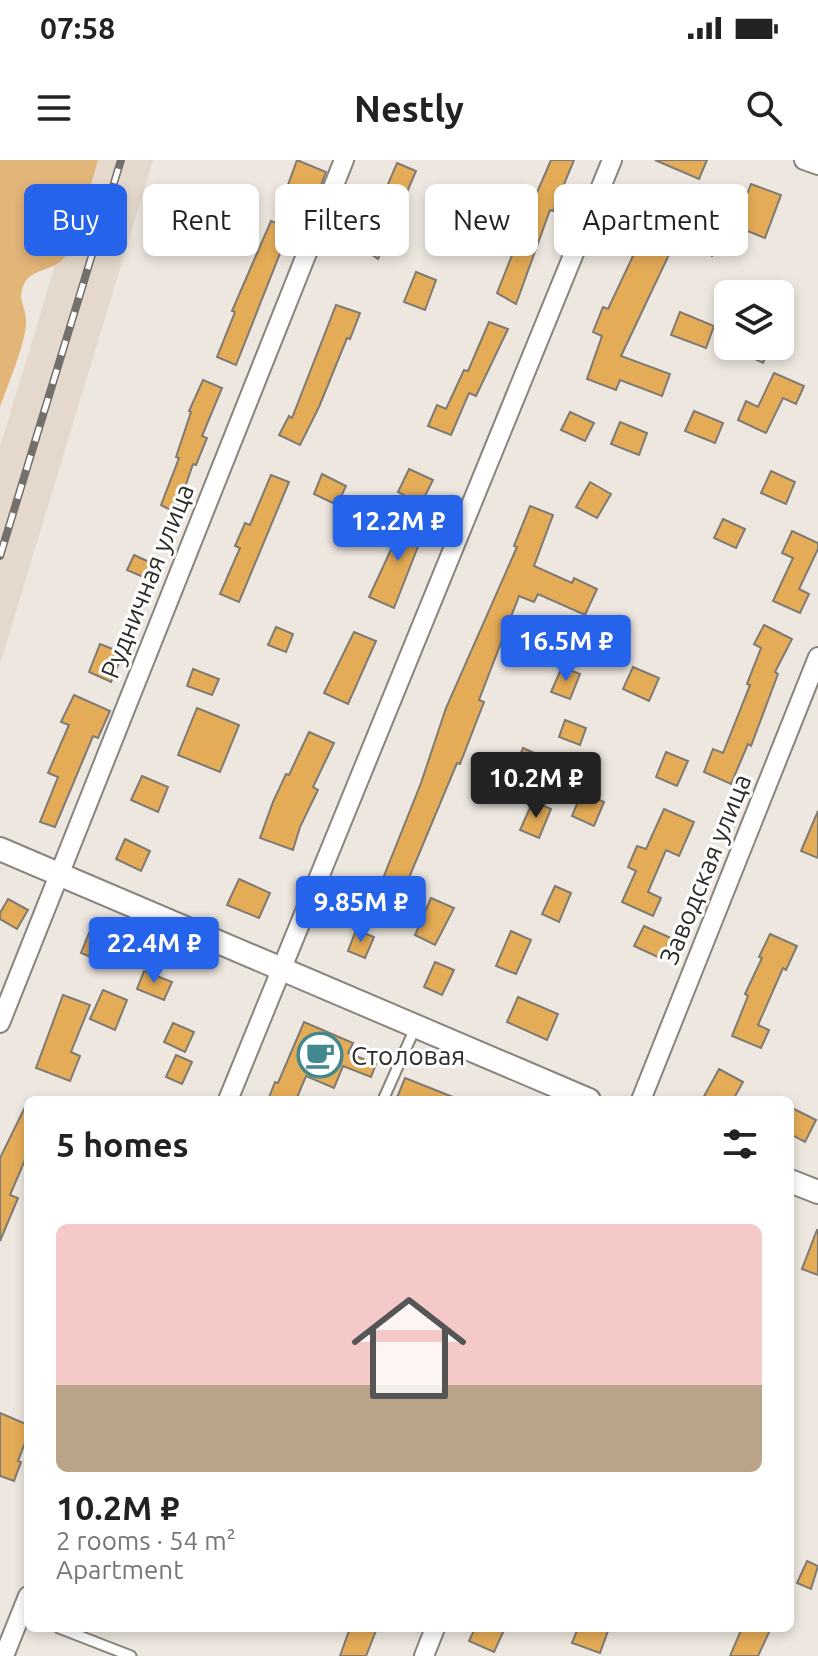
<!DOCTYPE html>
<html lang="en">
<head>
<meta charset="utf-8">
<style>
	:root { --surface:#fff; --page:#f6f6f6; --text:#222; --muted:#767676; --line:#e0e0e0; --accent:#2563eb }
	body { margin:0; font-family:Ubuntu,sans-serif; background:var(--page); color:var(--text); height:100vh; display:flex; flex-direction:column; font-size:30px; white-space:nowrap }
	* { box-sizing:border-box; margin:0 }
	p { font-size:26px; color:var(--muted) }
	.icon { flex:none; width:44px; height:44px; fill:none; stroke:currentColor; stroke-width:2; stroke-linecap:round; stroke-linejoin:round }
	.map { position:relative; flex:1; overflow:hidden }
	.sheet { position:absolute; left:24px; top:936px; width:770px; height:536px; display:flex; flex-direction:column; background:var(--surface); border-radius:12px; box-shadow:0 4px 12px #0003 }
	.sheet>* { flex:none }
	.guide { position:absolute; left:24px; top:24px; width:770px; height:72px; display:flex; gap:16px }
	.fabs { position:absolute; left:714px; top:120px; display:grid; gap:16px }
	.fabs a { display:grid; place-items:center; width:80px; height:80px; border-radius:12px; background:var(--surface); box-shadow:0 4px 12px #0003; font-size:40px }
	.price { position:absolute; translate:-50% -68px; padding:0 18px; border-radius:8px; background:var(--accent); color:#fff; font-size:26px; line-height:52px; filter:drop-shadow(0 2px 4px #0008) }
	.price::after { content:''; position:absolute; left:50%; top:48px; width:24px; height:18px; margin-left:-12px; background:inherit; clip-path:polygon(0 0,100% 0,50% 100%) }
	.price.current { background:#222; color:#fff }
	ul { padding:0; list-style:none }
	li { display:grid; align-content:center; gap:16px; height:424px; padding:0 32px }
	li+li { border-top:2px solid var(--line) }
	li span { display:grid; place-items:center; height:248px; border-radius:12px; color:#555 }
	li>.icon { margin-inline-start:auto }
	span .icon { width:144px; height:144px; fill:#fffc; stroke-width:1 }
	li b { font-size:34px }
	h2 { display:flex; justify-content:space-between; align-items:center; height:96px; padding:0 32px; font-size:34px }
	.chip { padding:0 28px; border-radius:12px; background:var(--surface); box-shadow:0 4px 12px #0003; font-size:28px; line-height:72px }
	.chip.current { background:var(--accent); color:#fff }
	.status { display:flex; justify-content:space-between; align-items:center; height:56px; padding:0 40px; background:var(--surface); direction:ltr }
	.status svg { height:22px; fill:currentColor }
	header { display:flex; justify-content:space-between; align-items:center; height:104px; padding:0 32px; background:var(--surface); font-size:36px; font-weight:700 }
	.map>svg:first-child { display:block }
	.built { fill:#e4d9cc }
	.green { fill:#e2b578 }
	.building { fill:#e5ac57; stroke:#7f7a73; stroke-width:2 }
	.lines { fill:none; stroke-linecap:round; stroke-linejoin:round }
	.service-casing { stroke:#89847c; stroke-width:13 }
	.minor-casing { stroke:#89847c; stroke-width:22 }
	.tertiary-casing { stroke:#89847c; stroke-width:26 }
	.service { stroke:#fff; stroke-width:9 }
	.minor { stroke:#fff; stroke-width:18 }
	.tertiary { stroke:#fff; stroke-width:22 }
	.rail-casing { stroke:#736f6a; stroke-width:8 }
	.rail { stroke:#fff; stroke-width:5; stroke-dasharray:15; stroke-linecap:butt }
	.labels { text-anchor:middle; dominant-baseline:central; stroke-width:6; stroke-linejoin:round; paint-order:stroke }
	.street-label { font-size:26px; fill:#2e2c29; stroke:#fff }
	.poi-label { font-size:26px; fill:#2e2c29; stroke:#fff; text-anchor:start }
</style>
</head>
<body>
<div class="status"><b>07:58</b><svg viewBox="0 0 49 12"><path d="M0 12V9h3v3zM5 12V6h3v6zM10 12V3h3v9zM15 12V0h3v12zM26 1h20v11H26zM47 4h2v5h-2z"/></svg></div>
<header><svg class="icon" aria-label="menu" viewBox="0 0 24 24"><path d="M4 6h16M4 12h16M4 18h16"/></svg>Nestly<svg class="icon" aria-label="search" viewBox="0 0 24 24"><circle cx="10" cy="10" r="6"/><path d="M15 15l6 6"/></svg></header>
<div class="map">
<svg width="818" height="1496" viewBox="0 0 818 1496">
	<rect width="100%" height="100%" fill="#ede7df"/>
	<polygon class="built" points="87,0 153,0 0,504 0,287"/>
	<path class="green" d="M0 0H98C90 24 79 81 64 98 54 111 32 108 24 124 17 139 25 145 26 159 28 178 7 227 0 247Z"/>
	<g class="building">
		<polygon points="297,0 326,12 317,36 288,25"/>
		<polygon points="551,0 574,0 553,51 550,50 516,144 497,133 516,85 513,84 525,50 529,51"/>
		<polygon points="655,0 707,0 699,19"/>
		<polygon points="397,3 416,11 401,46 398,45 378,99 361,87"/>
		<polygon points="751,24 781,35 765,78 735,66"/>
		<polygon points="704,60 724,69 712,96 692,86"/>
		<polygon points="271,61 290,68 236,205 217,197 235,152 232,151"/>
		<polygon points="634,65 674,84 621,196 670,214 662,236 620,220 616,230 587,219 602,176 593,172 603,147 608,149 633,96 621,90"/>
		<polygon points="416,112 436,120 425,150 404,142"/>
		<polygon points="336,145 360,153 350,179 347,178 319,247 300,285 279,275 289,256 292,258"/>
		<polygon points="680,152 714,166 706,188 671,175"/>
		<polygon points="489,162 508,169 476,236 469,233 451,275 428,266 437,245 446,249 464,210 468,211"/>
		<polygon points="728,186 770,186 763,203"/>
		<polygon points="774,213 804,226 796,244 783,238 766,273 738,260 746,241 758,247"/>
		<polygon points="203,220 222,228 202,276 207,278 196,305 193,304 176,353 161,345 179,298 176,297 191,252 189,251"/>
		<polygon points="694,251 723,263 715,283 685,271"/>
		<polygon points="570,252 594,263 585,281 561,270"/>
		<polygon points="620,262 647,273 639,295 611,284"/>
		<polygon points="409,309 433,320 421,344 398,332"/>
		<polygon points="771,311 795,322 786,344 761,333"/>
		<polygon points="322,314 346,326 337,345 314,334"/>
		<polygon points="271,315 289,322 239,442 220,434 240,388 235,386 245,363 250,365"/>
		<polygon points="590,322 611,334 597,358 576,347"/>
		<polygon points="530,346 553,355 534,406 572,423 574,418 597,429 585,455 538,434 534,442 519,436 479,540 484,542 460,604 457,603 406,725 384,716 421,623 446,548 517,387 514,386"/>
		<polygon points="406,357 426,366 394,448 369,437"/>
		<polygon points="723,359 745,369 736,388 714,378"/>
		<polygon points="792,371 818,383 818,389 799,429 809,434 800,453 773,441 793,398 782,393"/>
		<polygon points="134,395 156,405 150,420 127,410"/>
		<polygon points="764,465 792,479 775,512 778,514 751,586 748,584 731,624 704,612 713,589 723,593 750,525 747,524 761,488 754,484"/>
		<polygon points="597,466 622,477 611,505 586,495"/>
		<polygon points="276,467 293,474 286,492 268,485"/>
		<polygon points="354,472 376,481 348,544 324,533"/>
		<polygon points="100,484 123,493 111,522 89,512"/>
		<polygon points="562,507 580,514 570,539 551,532"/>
		<polygon points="633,507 659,518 649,541 623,529"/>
		<polygon points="193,509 219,519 212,535 187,526"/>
		<polygon points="74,535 110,551 98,578 93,576 55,667 40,662 58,617 48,613 69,565 61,562"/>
		<polygon points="197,548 239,565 220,612 178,595"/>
		<polygon points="565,560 586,568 580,585 559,577"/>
		<polygon points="309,572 334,583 313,627 318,630 300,667 293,690 260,678 273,642 286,614 289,615"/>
		<polygon points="523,588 550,600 540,622 514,610"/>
		<polygon points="666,592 688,601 677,626 656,617"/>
		<polygon points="142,616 168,627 158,652 131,640"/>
		<polygon points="582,632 604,642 594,666 572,656"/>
		<polygon points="533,641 551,649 539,678 520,670"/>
		<polygon points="664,649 694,662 679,696 666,690 648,732 661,738 653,756 622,742 636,711 628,707 637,686 646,689"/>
		<polygon points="818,651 818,698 801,691"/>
		<polygon points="125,679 150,691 141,711 116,699"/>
		<polygon points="239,719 270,733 259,758 227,745"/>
		<polygon points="555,726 571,733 559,762 542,754"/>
		<polygon points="431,738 454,748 435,785 415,775"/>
		<polygon points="8,739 28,750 17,769 0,759 0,753"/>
		<polygon points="644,766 671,778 662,799 634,786"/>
		<polygon points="356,770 374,777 365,798 348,791"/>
		<polygon points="511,771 531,780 516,814 496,806"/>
		<polygon points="89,773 116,783 107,804 81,793"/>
		<polygon points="770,774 797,786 786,810 783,808 758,865 769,870 761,888 732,876 748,836 745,834 762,798 759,797"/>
		<polygon points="435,802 454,810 442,835 424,827"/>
		<polygon points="144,811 172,822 164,840 137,829"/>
		<polygon points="103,830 127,840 115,870 90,859"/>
		<polygon points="63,835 90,845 71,892 80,896 70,921 36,908"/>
		<polygon points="518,837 558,854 547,880 507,862"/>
		<polygon points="304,862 353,883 348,893 376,904 371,917 343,906 334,928 306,916 296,940 268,940 275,922 278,923"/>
		<polygon points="173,863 194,872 185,892 164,882"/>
		<polygon points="176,895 192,902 182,924 166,917"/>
		<polygon points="719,909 743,922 733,940 702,940"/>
		<polygon points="405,918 458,939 458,940 396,940"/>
		<polygon points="28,941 28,993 10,1035 18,1038 0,1081 0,998"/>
		<polygon points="790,947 816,960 805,982 790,974"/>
		<polygon points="817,1070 818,1070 818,1115 802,1109"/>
		<polygon points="0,1253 28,1265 28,1275 18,1301 21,1302 14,1321 0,1316"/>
		<polygon points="807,1401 818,1406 811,1429 797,1423"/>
		<polygon points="350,1468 377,1468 366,1496 340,1496"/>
		<polygon points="475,1468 505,1468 494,1492 469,1481"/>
		<polygon points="578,1468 609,1468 600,1493 572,1483"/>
		<polygon points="742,1468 771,1468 758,1496 730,1496"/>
	</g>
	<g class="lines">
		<g class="service-casing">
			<g id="service">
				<polyline points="383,940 416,866"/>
				<polyline points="59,1468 131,1496"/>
			</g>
		</g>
		<g class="minor-casing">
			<g id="minor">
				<polyline points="804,0 818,5"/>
				<polyline points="0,863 344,0"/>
				<polyline points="228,940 612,0"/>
				<polyline points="641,940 818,497"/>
				<polyline points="4,1496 28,1436"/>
				<polyline points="424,1496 435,1468"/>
			</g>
		</g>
		<g class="tertiary-casing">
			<g id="tertiary">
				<polyline points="0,689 589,940"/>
				<polyline points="790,1021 818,1032"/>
			</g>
		</g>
		<use href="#service" class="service"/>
		<use href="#minor" class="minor"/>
		<use href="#tertiary" class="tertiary"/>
		<g class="rail-casing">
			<polyline id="rail" points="0,396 121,0"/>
		</g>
		<use href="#rail" class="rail"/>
	</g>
	<defs>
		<g id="cafe-ring" transform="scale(2.3)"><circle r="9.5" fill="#fff" stroke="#41898e" stroke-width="1.5"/><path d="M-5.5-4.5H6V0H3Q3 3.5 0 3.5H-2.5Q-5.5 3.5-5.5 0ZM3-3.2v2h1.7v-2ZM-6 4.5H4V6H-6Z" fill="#41898e"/></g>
	</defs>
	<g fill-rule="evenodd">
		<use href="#cafe-ring" x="320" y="895"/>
	</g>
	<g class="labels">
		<g class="street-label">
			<text transform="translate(147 421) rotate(-68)">Рудничная улица</text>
			<text transform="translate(705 709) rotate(-68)">Заводская улица</text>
		</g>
		<g class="poi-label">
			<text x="351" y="895">Столовая</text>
		</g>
	</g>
</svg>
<div class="fabs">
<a><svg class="icon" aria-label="layers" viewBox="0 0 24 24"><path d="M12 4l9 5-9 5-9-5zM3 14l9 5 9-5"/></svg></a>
</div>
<b class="price" style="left:398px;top:403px">12.2M ₽</b>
<b class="price" style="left:566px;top:523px">16.5M ₽</b>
<b class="price current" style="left:536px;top:660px">10.2M ₽</b>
<b class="price" style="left:361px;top:784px">9.85M ₽</b>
<b class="price" style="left:154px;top:825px">22.4M ₽</b>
<div class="guide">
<a class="chip current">Buy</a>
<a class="chip">Rent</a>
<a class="chip">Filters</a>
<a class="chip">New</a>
<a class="chip">Apartment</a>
</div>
<section class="sheet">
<h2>5 homes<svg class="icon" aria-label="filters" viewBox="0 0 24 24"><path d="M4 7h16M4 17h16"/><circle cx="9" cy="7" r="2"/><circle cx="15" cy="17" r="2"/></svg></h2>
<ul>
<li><span style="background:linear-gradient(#f6c9c9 65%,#b9a48a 0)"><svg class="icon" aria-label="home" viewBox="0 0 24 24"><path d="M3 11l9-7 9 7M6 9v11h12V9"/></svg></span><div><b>10.2M ₽</b><p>2 rooms · 54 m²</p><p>Apartment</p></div></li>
</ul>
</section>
</div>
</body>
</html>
